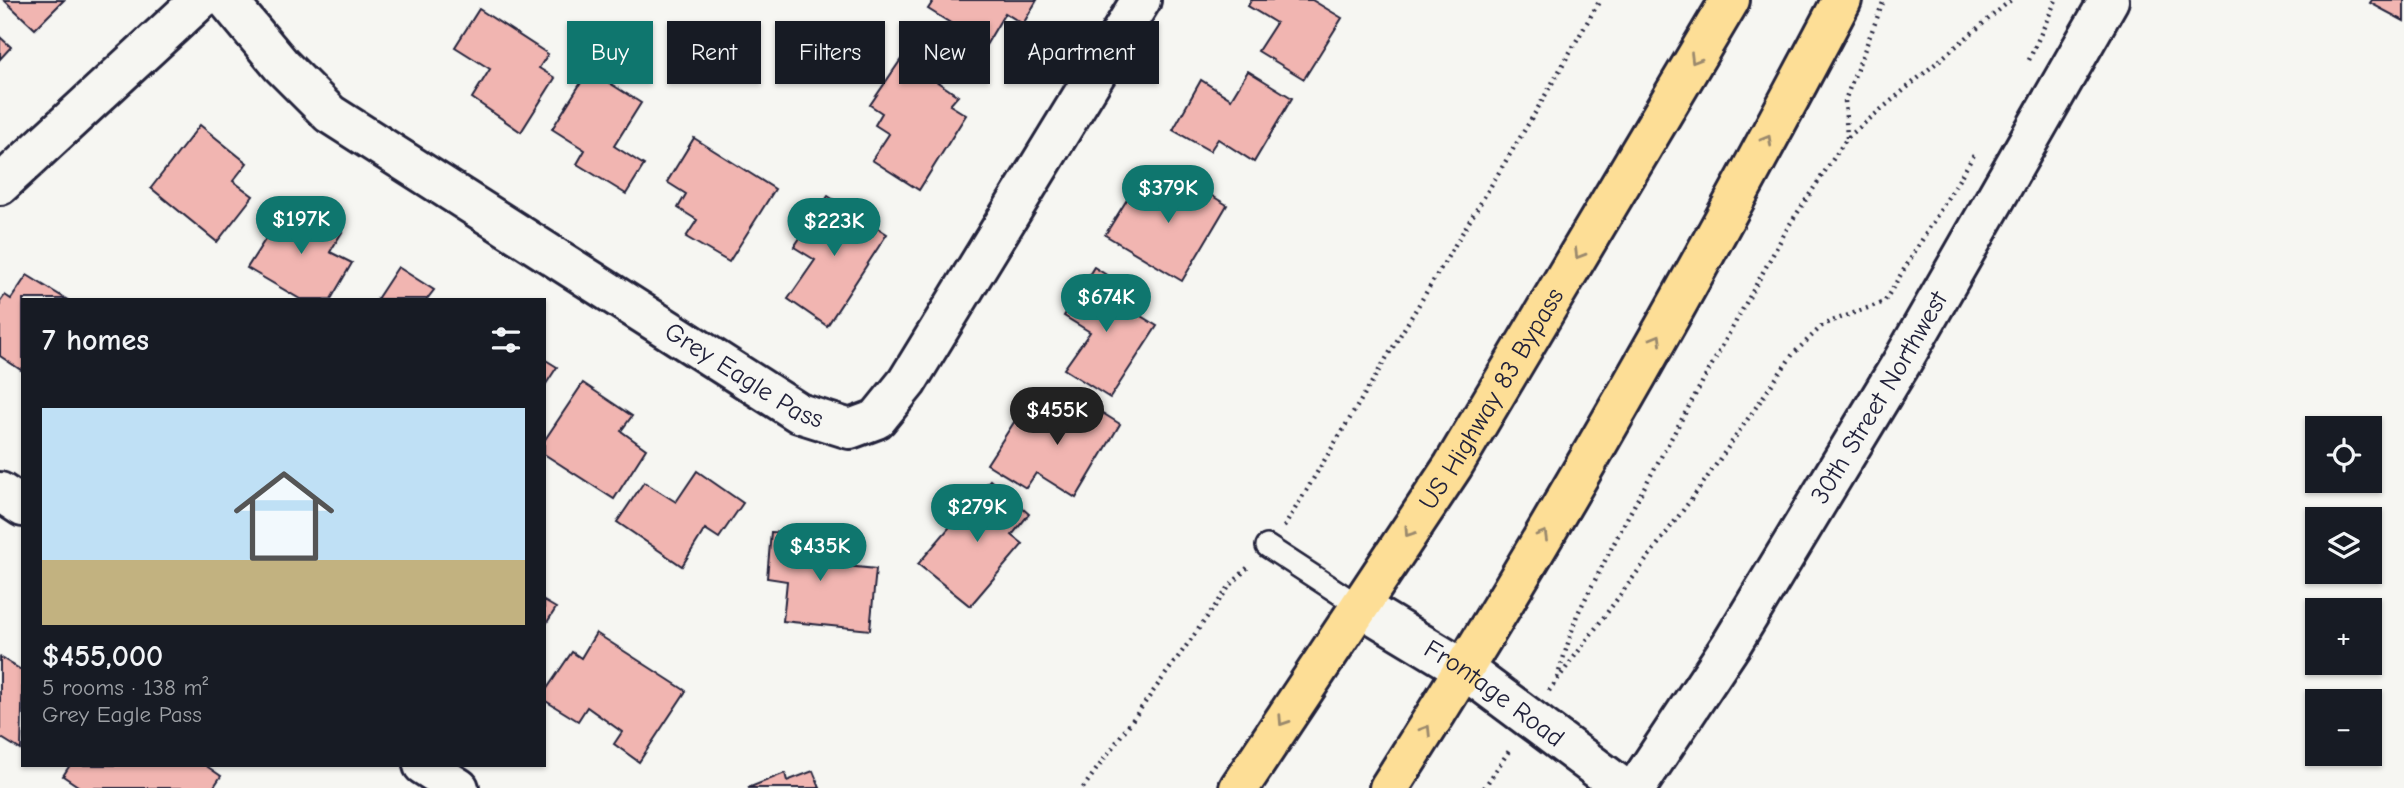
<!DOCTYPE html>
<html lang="en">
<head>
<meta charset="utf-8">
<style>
	:root { --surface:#171b24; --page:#20242c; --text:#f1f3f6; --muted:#9ea1a6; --accent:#0f766e }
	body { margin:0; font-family:"Comic Neue",sans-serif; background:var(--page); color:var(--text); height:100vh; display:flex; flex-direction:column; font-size:26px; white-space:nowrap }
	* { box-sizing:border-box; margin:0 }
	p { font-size:23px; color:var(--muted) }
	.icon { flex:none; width:38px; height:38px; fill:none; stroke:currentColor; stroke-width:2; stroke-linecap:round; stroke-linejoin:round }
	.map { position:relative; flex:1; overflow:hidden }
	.panel { position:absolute; left:21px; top:298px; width:525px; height:469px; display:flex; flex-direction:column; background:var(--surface); border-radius:0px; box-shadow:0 2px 5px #0004 }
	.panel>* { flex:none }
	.guide { position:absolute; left:567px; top:21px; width:665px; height:63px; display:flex; gap:14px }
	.buttons { position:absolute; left:2305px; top:416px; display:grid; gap:14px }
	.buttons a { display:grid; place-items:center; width:77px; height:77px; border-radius:0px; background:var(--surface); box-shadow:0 2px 5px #0004; font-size:35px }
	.price { position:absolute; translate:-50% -60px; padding:0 16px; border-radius:24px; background:var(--accent); color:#fff; font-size:23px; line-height:46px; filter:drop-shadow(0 2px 4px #0008) }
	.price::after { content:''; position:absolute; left:50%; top:42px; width:21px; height:16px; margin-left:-10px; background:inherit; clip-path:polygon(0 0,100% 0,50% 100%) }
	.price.selected { background:#222; color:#fff }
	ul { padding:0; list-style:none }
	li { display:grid; align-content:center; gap:14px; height:371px; padding:0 21px }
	li span { display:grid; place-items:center; height:217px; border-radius:0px; color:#555 }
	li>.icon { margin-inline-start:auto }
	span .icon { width:126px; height:126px; fill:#fffc; stroke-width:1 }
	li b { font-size:30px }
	h2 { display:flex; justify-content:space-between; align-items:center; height:84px; padding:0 21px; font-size:30px }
	.pill { padding:0 24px; border-radius:0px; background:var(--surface); box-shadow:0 2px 5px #0004; font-size:24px; line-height:63px }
	.pill.selected { background:var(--accent); color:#fff }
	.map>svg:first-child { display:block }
	.building { fill:#f1b5b1; stroke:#22223b; stroke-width:2 }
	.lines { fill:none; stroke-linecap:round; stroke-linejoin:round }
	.lane-casing { stroke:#22223b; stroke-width:26 }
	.street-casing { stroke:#22223b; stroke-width:44 }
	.highway-casing { stroke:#22223b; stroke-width:44 }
	.path { stroke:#22223b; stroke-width:4.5; stroke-dasharray:2 5; stroke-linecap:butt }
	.lane { stroke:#f6f6f2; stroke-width:21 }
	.street { stroke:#f6f6f2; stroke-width:38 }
	.highway { stroke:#fdde96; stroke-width:38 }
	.oneway { stroke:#9a896d }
	.labels { text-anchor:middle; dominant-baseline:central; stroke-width:5; stroke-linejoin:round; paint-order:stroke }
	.street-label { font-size:26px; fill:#22223b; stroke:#f6f6f2 }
</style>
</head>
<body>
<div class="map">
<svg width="2404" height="788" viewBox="0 0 2404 788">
	<rect width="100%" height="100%" fill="#f6f6f2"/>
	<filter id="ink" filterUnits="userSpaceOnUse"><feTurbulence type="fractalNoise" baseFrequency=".0143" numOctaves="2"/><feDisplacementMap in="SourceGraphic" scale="14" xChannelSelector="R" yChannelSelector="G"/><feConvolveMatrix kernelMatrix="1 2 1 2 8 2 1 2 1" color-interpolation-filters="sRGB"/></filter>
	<g filter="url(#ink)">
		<g class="building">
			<polygon points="4,0 64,0 35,29"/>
			<polygon points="934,0 1037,0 1023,24 1005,13 986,45 928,9"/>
			<polygon points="1251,0 1312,0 1342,18 1304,79 1258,51 1276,23 1248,6"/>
			<polygon points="2372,0 2404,0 2404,21 2370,3"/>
			<polygon points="479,9 548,54 539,68 555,78 521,132 472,98 490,69 455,47"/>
			<polygon points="0,37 11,47 0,59"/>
			<polygon points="902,58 958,96 950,105 966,115 919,190 872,160 889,134 875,125 882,113 870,105"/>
			<polygon points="589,70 641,103 614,146 644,165 626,194 577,164 585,150 552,129"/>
			<polygon points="1248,71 1292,98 1254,162 1218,139 1210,151 1173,130 1201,80 1231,99"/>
			<polygon points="200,125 247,163 233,181 253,196 217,242 151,188"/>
			<polygon points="694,138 775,189 729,262 686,237 697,220 678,208 686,194 667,182"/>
			<polygon points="1178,175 1227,205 1182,281 1105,235 1136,185 1162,201"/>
			<polygon points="828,196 887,234 827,326 788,299 815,260 794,247"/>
			<polygon points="289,202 342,232 330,252 352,263 331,299 300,299 247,268"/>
			<polygon points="398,267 434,290 427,299 377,299"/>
			<polygon points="1094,267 1127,288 1118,302 1157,326 1110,398 1064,369 1090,332 1064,316"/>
			<polygon points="27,275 66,299 23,299 23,367 21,370 0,356 0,302 5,295 11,299"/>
			<polygon points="544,359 557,367 544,387"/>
			<polygon points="583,383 632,416 621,431 646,449 614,499 544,454 544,441"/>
			<polygon points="1069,392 1120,424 1076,498 1036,473 1026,488 987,464 1018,416 1044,432"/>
			<polygon points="697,471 743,503 719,538 705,529 682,566 617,522 644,482 676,502"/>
			<polygon points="990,480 1029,514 1012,535 1023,544 970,606 918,564"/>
			<polygon points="771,532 829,536 826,564 876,569 870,630 783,621 787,581 767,578"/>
			<polygon points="544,601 556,608 544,627"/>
			<polygon points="596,633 686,691 639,762 614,744 622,732 587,707 578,721 544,700 544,693 572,652 581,658"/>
			<polygon points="0,657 23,671 21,750 0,737"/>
			<polygon points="70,765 205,765 221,776 213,788 81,788 63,776"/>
			<polygon points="813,771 820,788 748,788 785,773 787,781"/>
		</g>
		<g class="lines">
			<g class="lane-casing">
				<polyline id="lane" points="1267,546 1359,606"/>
			</g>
			<g class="street-casing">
				<g id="street">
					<path id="s1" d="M227 0 281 65 330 114 799 413 850 429 877 419 907 382 1141 0"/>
					<polyline points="0,185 200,0"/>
					<polyline points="0,492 23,507"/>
					<path id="s2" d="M1359 606 1465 670 1623 788"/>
					<polyline points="423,765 459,788"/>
					<path id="s3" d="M1636 788 1731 645 1902 362 2109 0"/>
				</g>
			</g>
			<g class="highway-casing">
				<g id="highway">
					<path id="s4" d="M1239 788 1453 466 1730 0"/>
					<path d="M1389 788C1552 533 1701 268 1842 0"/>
				</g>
			</g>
			<g class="path">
				<polyline points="2029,60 2056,0"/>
				<polyline points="1847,138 1845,100 1884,0"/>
				<polyline points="1284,527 1535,113 1600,0"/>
				<polyline points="1557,678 1577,615 1625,522 1788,227 1847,138 2011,0"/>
				<polyline points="1549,691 1704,482 1793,354 1824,324 1884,302 1974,155"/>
				<polyline points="1083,788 1229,587 1250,565"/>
				<polyline points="1484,788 1511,748"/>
			</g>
			<use href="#lane" class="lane"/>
			<use href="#street" class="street"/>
			<use href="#highway" class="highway"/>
		</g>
		<defs><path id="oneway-chevron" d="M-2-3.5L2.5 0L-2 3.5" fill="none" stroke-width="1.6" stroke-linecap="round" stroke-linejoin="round" transform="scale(1.75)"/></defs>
		<g class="oneway">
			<use href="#oneway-chevron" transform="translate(1695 59) rotate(121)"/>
			<use href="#oneway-chevron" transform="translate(1767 140) rotate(-61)"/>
			<use href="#oneway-chevron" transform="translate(1579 254) rotate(121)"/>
			<use href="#oneway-chevron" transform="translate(1657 339) rotate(-60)"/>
			<use href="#oneway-chevron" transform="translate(1409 532) rotate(124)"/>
			<use href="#oneway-chevron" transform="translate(1543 535) rotate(-60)"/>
			<use href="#oneway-chevron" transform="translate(1283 721) rotate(123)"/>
			<use href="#oneway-chevron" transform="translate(1426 730) rotate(-58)"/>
		</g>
	</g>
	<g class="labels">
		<g class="street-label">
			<text stroke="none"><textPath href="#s1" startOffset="644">Grey Eagle Pass</textPath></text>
			<text stroke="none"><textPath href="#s4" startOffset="464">US Highway 83 Bypass</textPath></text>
			<text stroke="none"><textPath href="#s3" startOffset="460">30th Street Northwest</textPath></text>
			<text stroke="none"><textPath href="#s2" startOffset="161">Frontage Road</textPath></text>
		</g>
	</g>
</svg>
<div class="buttons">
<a><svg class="icon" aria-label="locate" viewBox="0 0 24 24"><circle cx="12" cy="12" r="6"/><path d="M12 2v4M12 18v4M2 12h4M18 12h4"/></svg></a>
<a><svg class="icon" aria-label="layers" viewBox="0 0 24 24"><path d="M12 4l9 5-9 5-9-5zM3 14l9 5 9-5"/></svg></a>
<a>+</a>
<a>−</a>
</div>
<b class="price" style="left:1168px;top:225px">$379K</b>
<b class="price" style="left:301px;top:256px">$197K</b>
<b class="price" style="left:834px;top:258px">$223K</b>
<b class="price" style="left:1106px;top:334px">$674K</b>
<b class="price selected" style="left:1057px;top:447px">$455K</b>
<b class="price" style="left:977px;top:544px">$279K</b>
<b class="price" style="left:820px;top:583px">$435K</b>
<div class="guide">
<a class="pill selected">Buy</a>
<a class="pill">Rent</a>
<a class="pill">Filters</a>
<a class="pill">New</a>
<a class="pill">Apartment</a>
</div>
<section class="panel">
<h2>7 homes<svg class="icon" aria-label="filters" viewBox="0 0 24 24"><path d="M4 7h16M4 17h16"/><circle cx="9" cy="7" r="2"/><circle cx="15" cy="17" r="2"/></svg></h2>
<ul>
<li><span style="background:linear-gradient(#bfe0f5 70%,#c2b280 0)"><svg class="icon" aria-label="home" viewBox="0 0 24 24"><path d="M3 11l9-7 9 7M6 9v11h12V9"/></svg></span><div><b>$455,000</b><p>5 rooms · 138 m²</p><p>Grey Eagle Pass</p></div></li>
</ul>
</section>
</div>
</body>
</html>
